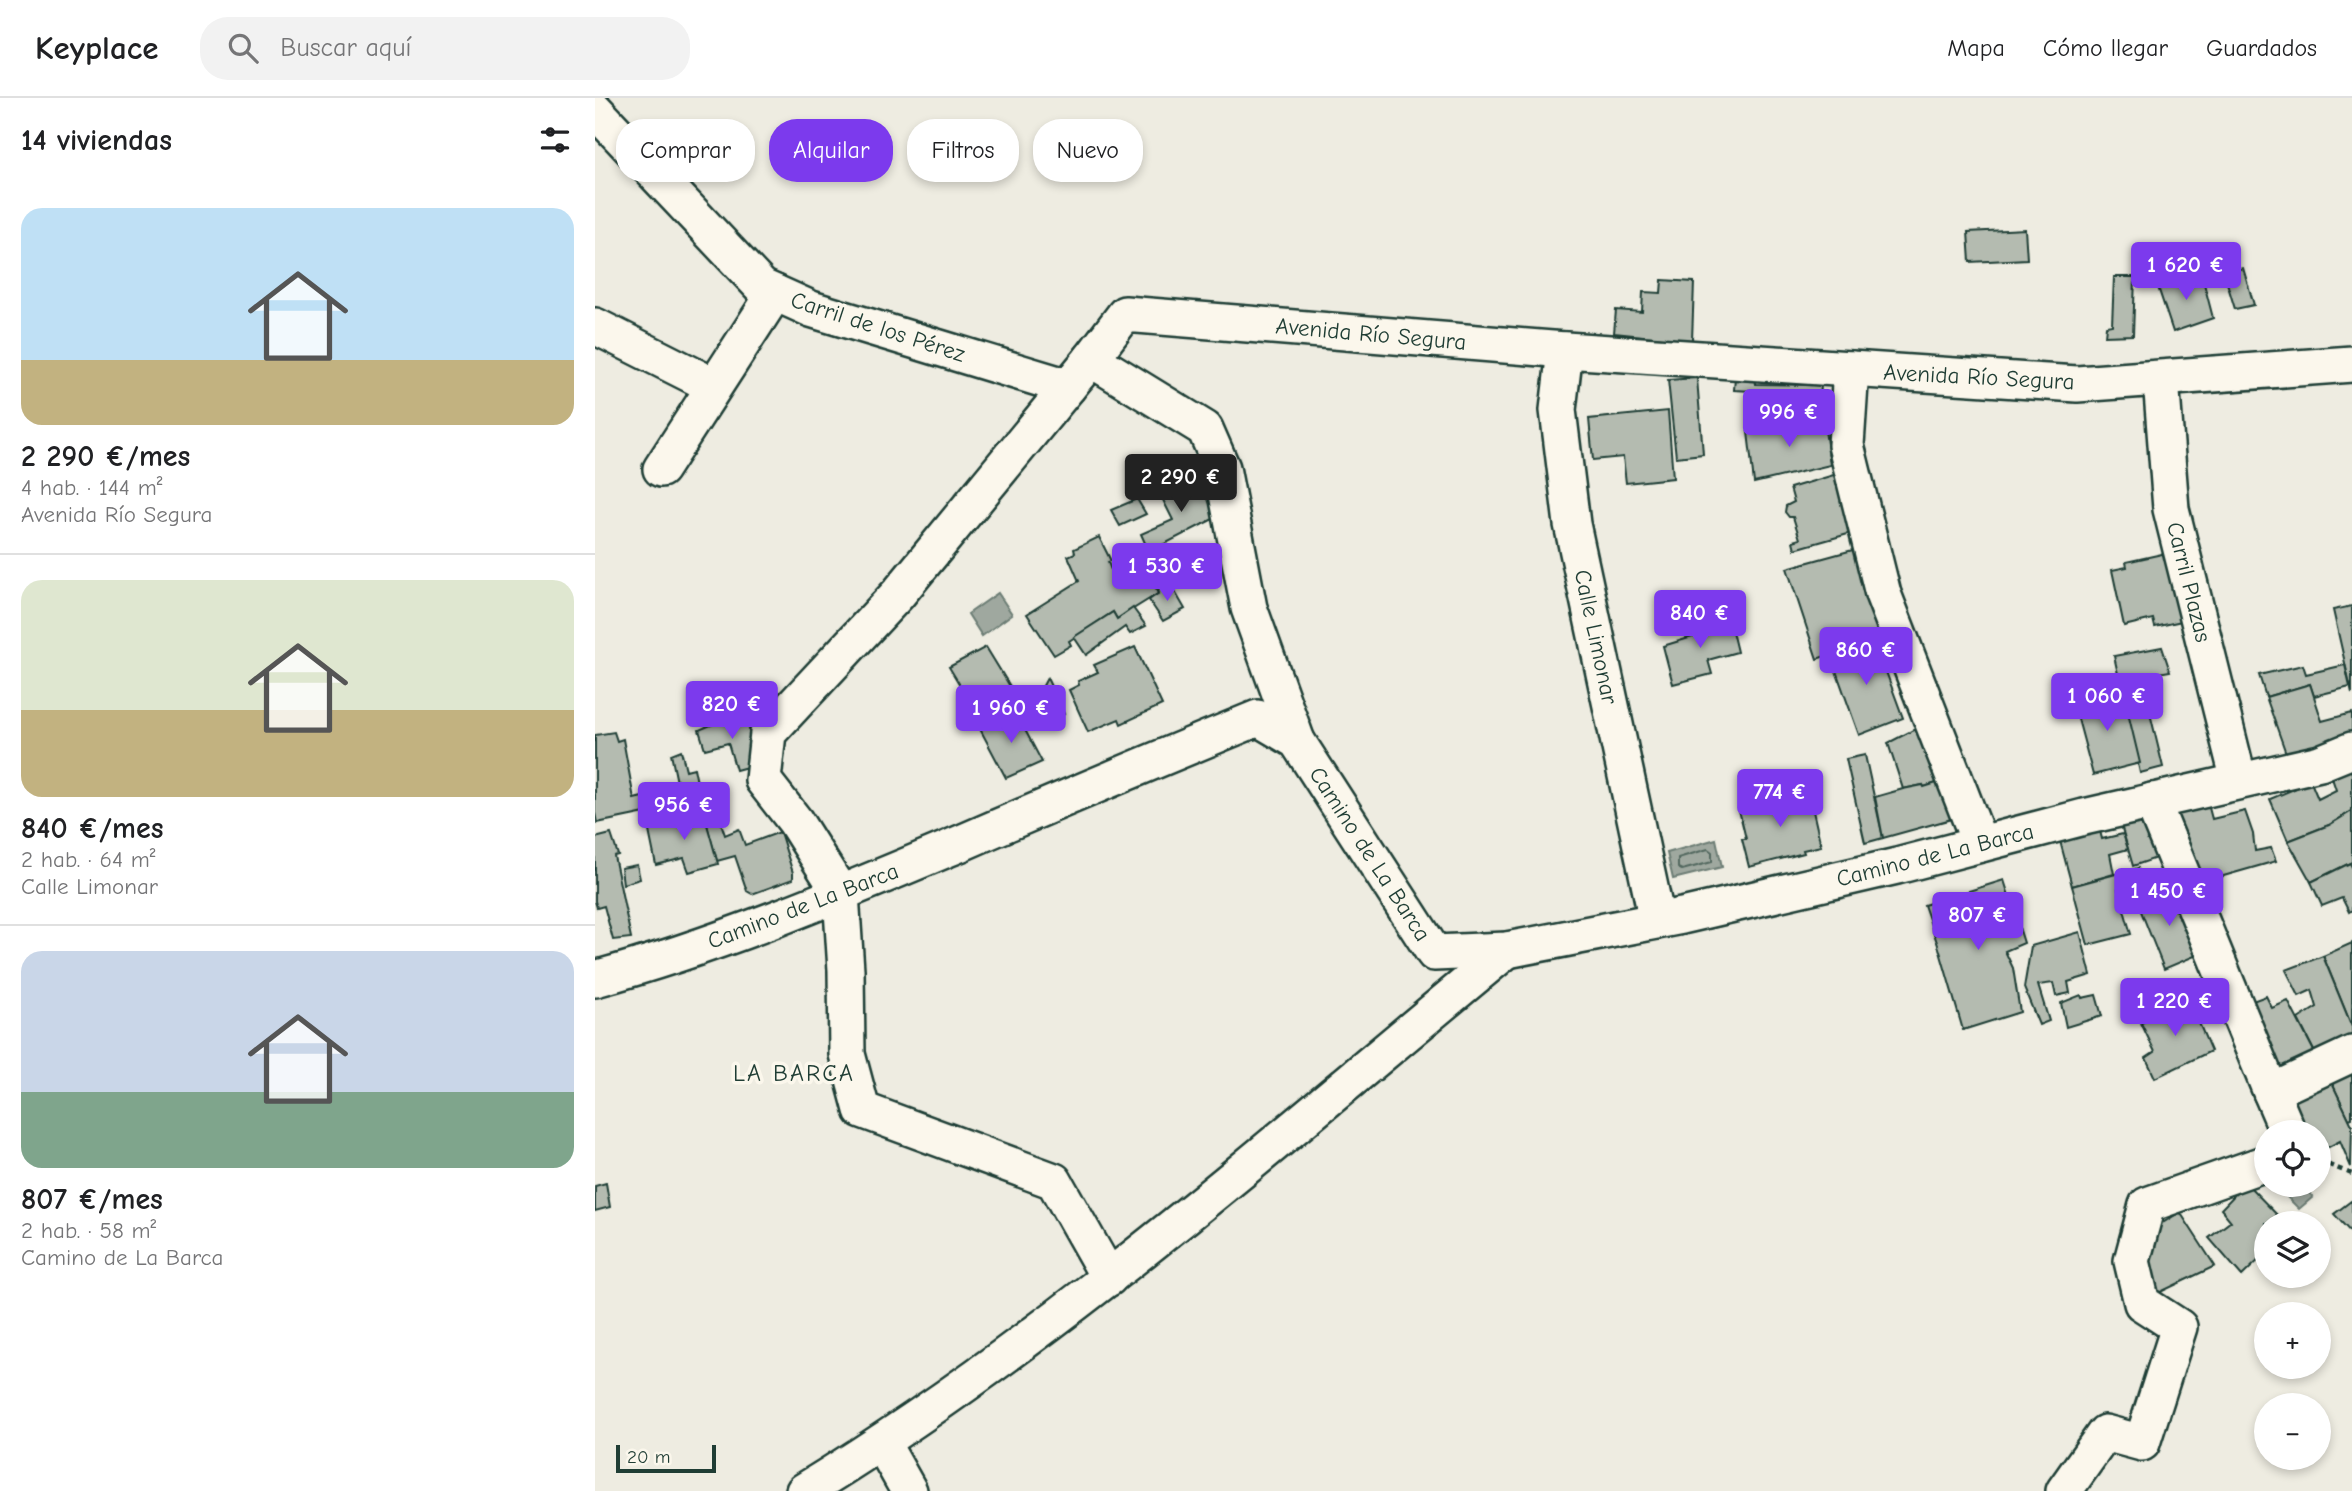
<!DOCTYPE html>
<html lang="es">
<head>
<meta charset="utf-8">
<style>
	:root { --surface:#fff; --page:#f2f2f2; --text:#202124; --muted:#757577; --line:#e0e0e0; --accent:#7c3aed }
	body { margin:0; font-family:"Comic Neue",sans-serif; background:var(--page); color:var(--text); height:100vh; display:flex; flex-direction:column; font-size:26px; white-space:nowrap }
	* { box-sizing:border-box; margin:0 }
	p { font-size:23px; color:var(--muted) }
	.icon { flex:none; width:38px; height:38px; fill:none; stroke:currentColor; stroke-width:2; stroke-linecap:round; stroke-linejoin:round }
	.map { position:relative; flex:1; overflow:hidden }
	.drawer { display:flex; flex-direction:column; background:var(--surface); width:595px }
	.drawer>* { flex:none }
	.banner { position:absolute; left:21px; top:21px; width:665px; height:63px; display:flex; gap:14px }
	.buttons { position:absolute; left:1659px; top:1022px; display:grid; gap:14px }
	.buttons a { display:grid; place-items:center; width:77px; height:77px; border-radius:50%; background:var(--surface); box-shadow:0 4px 10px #0003; font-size:35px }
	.scale { position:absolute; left:21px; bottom:18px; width:100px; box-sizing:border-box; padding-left:7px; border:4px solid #1f3d34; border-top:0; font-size:19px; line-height:24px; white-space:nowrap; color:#1f3d34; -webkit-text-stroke:5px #fbf7ec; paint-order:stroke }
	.price { position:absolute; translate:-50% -60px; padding:0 16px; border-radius:7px; background:var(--accent); color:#fff; font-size:23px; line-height:46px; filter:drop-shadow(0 2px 4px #0008) }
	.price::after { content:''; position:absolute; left:50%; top:42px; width:21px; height:16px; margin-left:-10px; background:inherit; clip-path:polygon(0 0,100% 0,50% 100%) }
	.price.selected { background:#222; color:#fff }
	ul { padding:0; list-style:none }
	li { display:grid; align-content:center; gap:14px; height:371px; padding:0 21px }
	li+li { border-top:2px solid var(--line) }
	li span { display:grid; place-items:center; height:217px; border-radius:21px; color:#555 }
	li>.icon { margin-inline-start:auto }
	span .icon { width:126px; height:126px; fill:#fffc; stroke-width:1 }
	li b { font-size:30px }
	h2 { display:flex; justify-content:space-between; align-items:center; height:84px; padding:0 21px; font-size:30px }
	.chip { padding:0 24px; border-radius:28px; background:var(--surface); box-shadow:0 4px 10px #0003; font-size:24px; line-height:63px }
	.chip.selected { background:var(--accent); color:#fff }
	header { display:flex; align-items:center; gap:42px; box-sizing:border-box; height:98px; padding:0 35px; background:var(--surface); border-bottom:2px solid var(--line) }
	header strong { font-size:33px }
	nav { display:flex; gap:38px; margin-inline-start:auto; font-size:24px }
	.search { width:490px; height:63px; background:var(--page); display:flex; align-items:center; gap:18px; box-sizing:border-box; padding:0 24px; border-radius:28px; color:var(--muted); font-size:26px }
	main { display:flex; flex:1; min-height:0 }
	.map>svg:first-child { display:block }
	.water { fill:#9fa89f; stroke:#6c7d74; stroke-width:2 }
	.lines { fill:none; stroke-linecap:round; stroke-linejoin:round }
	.shore { stroke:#52685f; stroke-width:2 }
	.building { fill:#b4bbb0; stroke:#1f3d34; stroke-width:2 }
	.street-casing { stroke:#1f3d34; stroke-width:40 }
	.path { stroke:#1f3d34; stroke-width:4.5; stroke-dasharray:5 5; stroke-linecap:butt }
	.street { stroke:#fbf7ec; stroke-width:35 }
	.labels { text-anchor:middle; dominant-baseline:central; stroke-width:7; stroke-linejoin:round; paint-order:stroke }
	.street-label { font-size:23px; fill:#1f3d34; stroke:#fbf7ec }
	.neighbourhood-label { font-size:24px; letter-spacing:2px; fill:#1f3d34; stroke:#fbf7ec }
</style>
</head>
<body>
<header>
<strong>Keyplace</strong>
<div class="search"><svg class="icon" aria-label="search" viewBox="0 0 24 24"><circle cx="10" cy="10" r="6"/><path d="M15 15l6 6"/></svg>Buscar aquí</div>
<nav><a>Mapa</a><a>Cómo llegar</a><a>Guardados</a></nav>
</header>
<main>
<section class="drawer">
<h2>14 viviendas<svg class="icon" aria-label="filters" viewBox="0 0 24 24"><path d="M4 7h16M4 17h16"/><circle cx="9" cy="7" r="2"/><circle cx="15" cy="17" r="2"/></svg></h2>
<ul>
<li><span style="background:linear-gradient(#bfe0f5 70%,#c2b280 0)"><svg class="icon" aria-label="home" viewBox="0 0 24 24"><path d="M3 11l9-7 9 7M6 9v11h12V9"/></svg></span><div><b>2 290 €/mes</b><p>4 hab. · 144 m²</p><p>Avenida Río Segura</p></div></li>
<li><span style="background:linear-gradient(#dfe7d0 60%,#c2b280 0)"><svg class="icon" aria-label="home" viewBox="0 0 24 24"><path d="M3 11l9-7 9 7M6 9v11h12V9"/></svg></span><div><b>840 €/mes</b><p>2 hab. · 64 m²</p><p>Calle Limonar</p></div></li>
<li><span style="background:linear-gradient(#c9d6e8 65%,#7fa58c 0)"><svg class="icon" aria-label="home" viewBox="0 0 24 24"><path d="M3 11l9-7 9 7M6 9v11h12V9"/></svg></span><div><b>807 €/mes</b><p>2 hab. · 58 m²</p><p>Camino de La Barca</p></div></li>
</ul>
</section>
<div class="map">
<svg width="1757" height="1393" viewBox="0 0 1757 1393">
	<rect width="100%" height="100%" fill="#eeece1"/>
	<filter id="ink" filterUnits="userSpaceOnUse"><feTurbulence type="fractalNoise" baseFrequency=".0143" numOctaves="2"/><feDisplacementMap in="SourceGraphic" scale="14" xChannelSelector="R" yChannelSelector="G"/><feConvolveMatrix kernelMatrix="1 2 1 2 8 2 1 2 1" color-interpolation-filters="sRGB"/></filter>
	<g filter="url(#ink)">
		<g class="water">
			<polygon points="403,495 417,516 387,538 373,516"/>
			<polygon points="1121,741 1127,769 1078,781 1072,755"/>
			<polygon points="1687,1087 1707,1087 1718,1099 1704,1111 1683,1090"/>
		</g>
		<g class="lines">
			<polygon class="shore" points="1113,751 1117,754 1117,764 1087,772 1083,770 1083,760"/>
		</g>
		<g class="building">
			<polygon points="1430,131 1432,161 1375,164 1373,134"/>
			<polygon points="1648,170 1659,207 1640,211 1629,175"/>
			<polygon points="1606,174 1618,220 1578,234 1563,189"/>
			<polygon points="1519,179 1540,179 1538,237 1510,238 1511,228 1517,227"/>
			<polygon points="1067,182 1099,184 1097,243 1019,235 1021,212 1047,214 1048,194 1066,195"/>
			<polygon points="1140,279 1160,279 1161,286 1226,287 1225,302 1228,318 1162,333 1157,293 1139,292"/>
			<polygon points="1102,280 1108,356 1081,359 1073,282"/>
			<polygon points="1073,313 1078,380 1031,385 1028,359 998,362 994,321"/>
			<polygon points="1228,318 1235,367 1159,385 1153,334"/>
			<polygon points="1242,376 1260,434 1200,451 1198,443 1205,441 1198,419 1194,419 1190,414 1191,408 1199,404 1195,390"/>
			<polygon points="602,380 622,419 554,454 546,436 578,422 565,396"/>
			<polygon points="542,401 551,416 525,428 516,412"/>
			<polygon points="504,439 516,463 513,464 518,477 544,464 564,495 522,521 518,514 474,543 476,547 459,557 432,516 484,483 473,458 480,455 479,451"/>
			<polygon points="1265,450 1292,536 1222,561 1192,470"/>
			<polygon points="1576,454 1591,522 1560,529 1558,521 1529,528 1517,472 1532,469 1531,464"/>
			<polygon points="575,485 590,511 568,523 554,502 564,495 563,492"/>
			<polygon points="1757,508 1757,596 1738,512"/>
			<polygon points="538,510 551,528 535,536 530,529 491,557 479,539 518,514 522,521"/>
			<polygon points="1122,511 1126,532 1136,529 1142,554 1113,562 1117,576 1078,586 1068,548 1107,536 1103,516"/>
			<polygon points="1279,541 1308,620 1264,637 1235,556"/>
			<polygon points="391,549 416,590 380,612 354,569"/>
			<polygon points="540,549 567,607 526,626 524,621 493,634 474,592 484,587 483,583 503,574 499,567"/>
			<polygon points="1567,549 1575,573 1546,578 1568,669 1545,675 1519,558"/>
			<polygon points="1708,567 1711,576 1750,567 1755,589 1719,598 1715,586 1671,599 1664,577"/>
			<polygon points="452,580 469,616 452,624 440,603"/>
			<polygon points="1715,586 1727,623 1757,615 1757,635 1692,658 1671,599"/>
			<polygon points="1528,594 1545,665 1498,677 1479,606"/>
			<polygon points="420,613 447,664 411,680 385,631"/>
			<polygon points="130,621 131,626 152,622 163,666 141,672 133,645 110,651 104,632"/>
			<polygon points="1328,627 1348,683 1329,689 1328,687 1308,691 1293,645"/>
			<polygon points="19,634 22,643 28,641 39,701 81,691 87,707 62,718 60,713 2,725 0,715 0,637"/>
			<polygon points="86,652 91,672 99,670 105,699 86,703 76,656"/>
			<polygon points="1270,657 1288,740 1270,745 1251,661"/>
			<polygon points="1754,669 1757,675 1757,713 1734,727 1693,743 1675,701 1716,684 1723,701 1741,692 1736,677"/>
			<polygon points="1348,683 1360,720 1288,740 1280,699 1308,691 1328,687 1329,689"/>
			<polygon points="1213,691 1226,748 1208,752 1209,755 1154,769 1147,741 1151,741 1144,712 1199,698 1197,692"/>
			<polygon points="118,701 130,737 144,731 150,747 185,734 198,775 198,781 157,796 152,793 140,758 122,763 106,706"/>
			<polygon points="1613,706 1617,721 1650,713 1658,736 1660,753 1676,750 1681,763 1597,787 1575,716"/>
			<polygon points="108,712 123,766 94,774 89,760 61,767 53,728"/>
			<polygon points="1757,713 1757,764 1716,784 1693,743 1734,727"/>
			<polygon points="1559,715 1573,756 1538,768 1526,727"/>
			<polygon points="1505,733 1507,741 1528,736 1533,751 1515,756 1519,776 1477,788 1465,743"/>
			<polygon points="16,736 23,757 19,758 36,840 18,842 9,808 2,810 0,803 0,740"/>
			<polygon points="1755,765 1757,769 1757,812 1754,814 1747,800 1727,808 1716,784"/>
			<polygon points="42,767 45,781 28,786 26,770"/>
			<polygon points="1543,770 1547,785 1523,791 1536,836 1493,847 1477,788"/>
			<polygon points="1409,782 1429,845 1410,853 1418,870 1425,914 1368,932 1344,850 1329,807"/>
			<polygon points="1576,789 1609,854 1569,871 1542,803"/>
			<polygon points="1485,834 1496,877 1473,884 1475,895 1461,898 1458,885 1443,887 1454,923 1444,927 1429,890 1436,848"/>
			<polygon points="1757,845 1757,929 1728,858"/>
			<polygon points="1728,858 1757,929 1757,943 1722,959 1703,921 1722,909 1717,892 1704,898 1691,872"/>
			<polygon points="1486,897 1487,900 1501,897 1507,918 1471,929 1466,905"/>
			<polygon points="1592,897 1616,953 1560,980 1551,960 1560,954 1546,925 1576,910 1573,906"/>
			<polygon points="1671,898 1677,910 1693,903 1722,959 1684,977 1652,905"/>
			<polygon points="1757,971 1757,1020 1754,1021 1735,981"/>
			<polygon points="1735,981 1757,1027 1756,1069 1745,1043 1724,1054 1724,1034 1712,1034 1695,1000"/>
			<polygon points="11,1085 15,1109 0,1113 0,1088"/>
			<polygon points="1651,1085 1690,1125 1671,1125 1671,1148 1665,1154 1668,1158 1647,1178 1614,1140 1636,1123 1626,1111"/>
			<polygon points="1756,1103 1757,1105 1757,1136 1739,1116"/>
			<polygon points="1585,1114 1620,1168 1557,1198 1551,1131 1565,1117 1569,1124"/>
		</g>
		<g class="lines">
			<g class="street-casing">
				<g id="street">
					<polyline points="0,12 167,189 216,211 473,289"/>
					<polyline points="0,228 119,288"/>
					<polyline points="970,252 963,312 977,426 1062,822"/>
					<polyline points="496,261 610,331 627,370 654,510 702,643"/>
					<polyline points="1256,271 1251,347 1288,496 1385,746"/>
					<polyline points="1566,281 1576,411 1644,683"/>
					<polyline points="66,371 180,195"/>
					<polyline points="1557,703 1676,994"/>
					<path d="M0 881C125 847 245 796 364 746 463 703 563 661 663 620L702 643 839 855 912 852 1087 818 1302 768 1489 719 1725 665 1757 652"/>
					<polyline points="1693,1034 1676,994 1757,956"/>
					<polyline points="514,1180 459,1083 267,1012 252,956 251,872 246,796 200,723 168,682 173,635 303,496 496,261 530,216 970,252 1482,286 1757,266"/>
					<polyline points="287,1345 314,1393"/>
					<path d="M209 1393C461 1239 684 1040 912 852"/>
					<polyline points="1469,1393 1510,1335 1547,1345 1584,1229 1547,1205 1537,1163 1552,1107 1671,1065"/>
				</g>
			</g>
			<polyline class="path" points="1724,1063 1757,1076"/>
			<use href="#street" class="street"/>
		</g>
	</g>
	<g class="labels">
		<g class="street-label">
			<text transform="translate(283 229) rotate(18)">Carril de los Pérez</text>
			<text transform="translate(776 236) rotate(5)">Avenida Río Segura</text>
			<text transform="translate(1384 279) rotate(3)">Avenida Río Segura</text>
			<text transform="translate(1594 484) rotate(76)">Carril Plazas</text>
			<text transform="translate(1001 539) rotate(78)">Calle Limonar</text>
			<text transform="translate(775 756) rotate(57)">Camino de La Barca</text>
			<text transform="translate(1340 757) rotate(-14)">Camino de La Barca</text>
			<text transform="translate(208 808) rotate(-21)">Camino de La Barca</text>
		</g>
		<g class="neighbourhood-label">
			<text x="199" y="975">LA BARCA</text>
		</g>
	</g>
</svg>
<div class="buttons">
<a><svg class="icon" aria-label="locate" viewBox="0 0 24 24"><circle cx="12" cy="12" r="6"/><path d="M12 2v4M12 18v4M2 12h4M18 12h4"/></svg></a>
<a><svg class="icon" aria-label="layers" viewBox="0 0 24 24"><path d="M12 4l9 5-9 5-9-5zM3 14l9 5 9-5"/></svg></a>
<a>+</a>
<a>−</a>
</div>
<div class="scale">20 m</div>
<b class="price" style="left:1591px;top:204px">1 620 €</b>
<b class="price" style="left:1194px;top:351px">996 €</b>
<b class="price selected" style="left:586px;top:416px">2 290 €</b>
<b class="price" style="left:572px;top:505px">1 530 €</b>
<b class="price" style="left:1105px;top:552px">840 €</b>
<b class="price" style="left:1271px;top:589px">860 €</b>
<b class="price" style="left:1512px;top:635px">1 060 €</b>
<b class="price" style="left:137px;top:643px">820 €</b>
<b class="price" style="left:416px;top:647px">1 960 €</b>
<b class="price" style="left:1185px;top:731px">774 €</b>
<b class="price" style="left:89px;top:744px">956 €</b>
<b class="price" style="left:1574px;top:830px">1 450 €</b>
<b class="price" style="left:1383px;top:854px">807 €</b>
<b class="price" style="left:1580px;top:940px">1 220 €</b>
<div class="banner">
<a class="chip">Comprar</a>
<a class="chip selected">Alquilar</a>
<a class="chip">Filtros</a>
<a class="chip">Nuevo</a>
</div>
</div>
</main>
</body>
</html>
